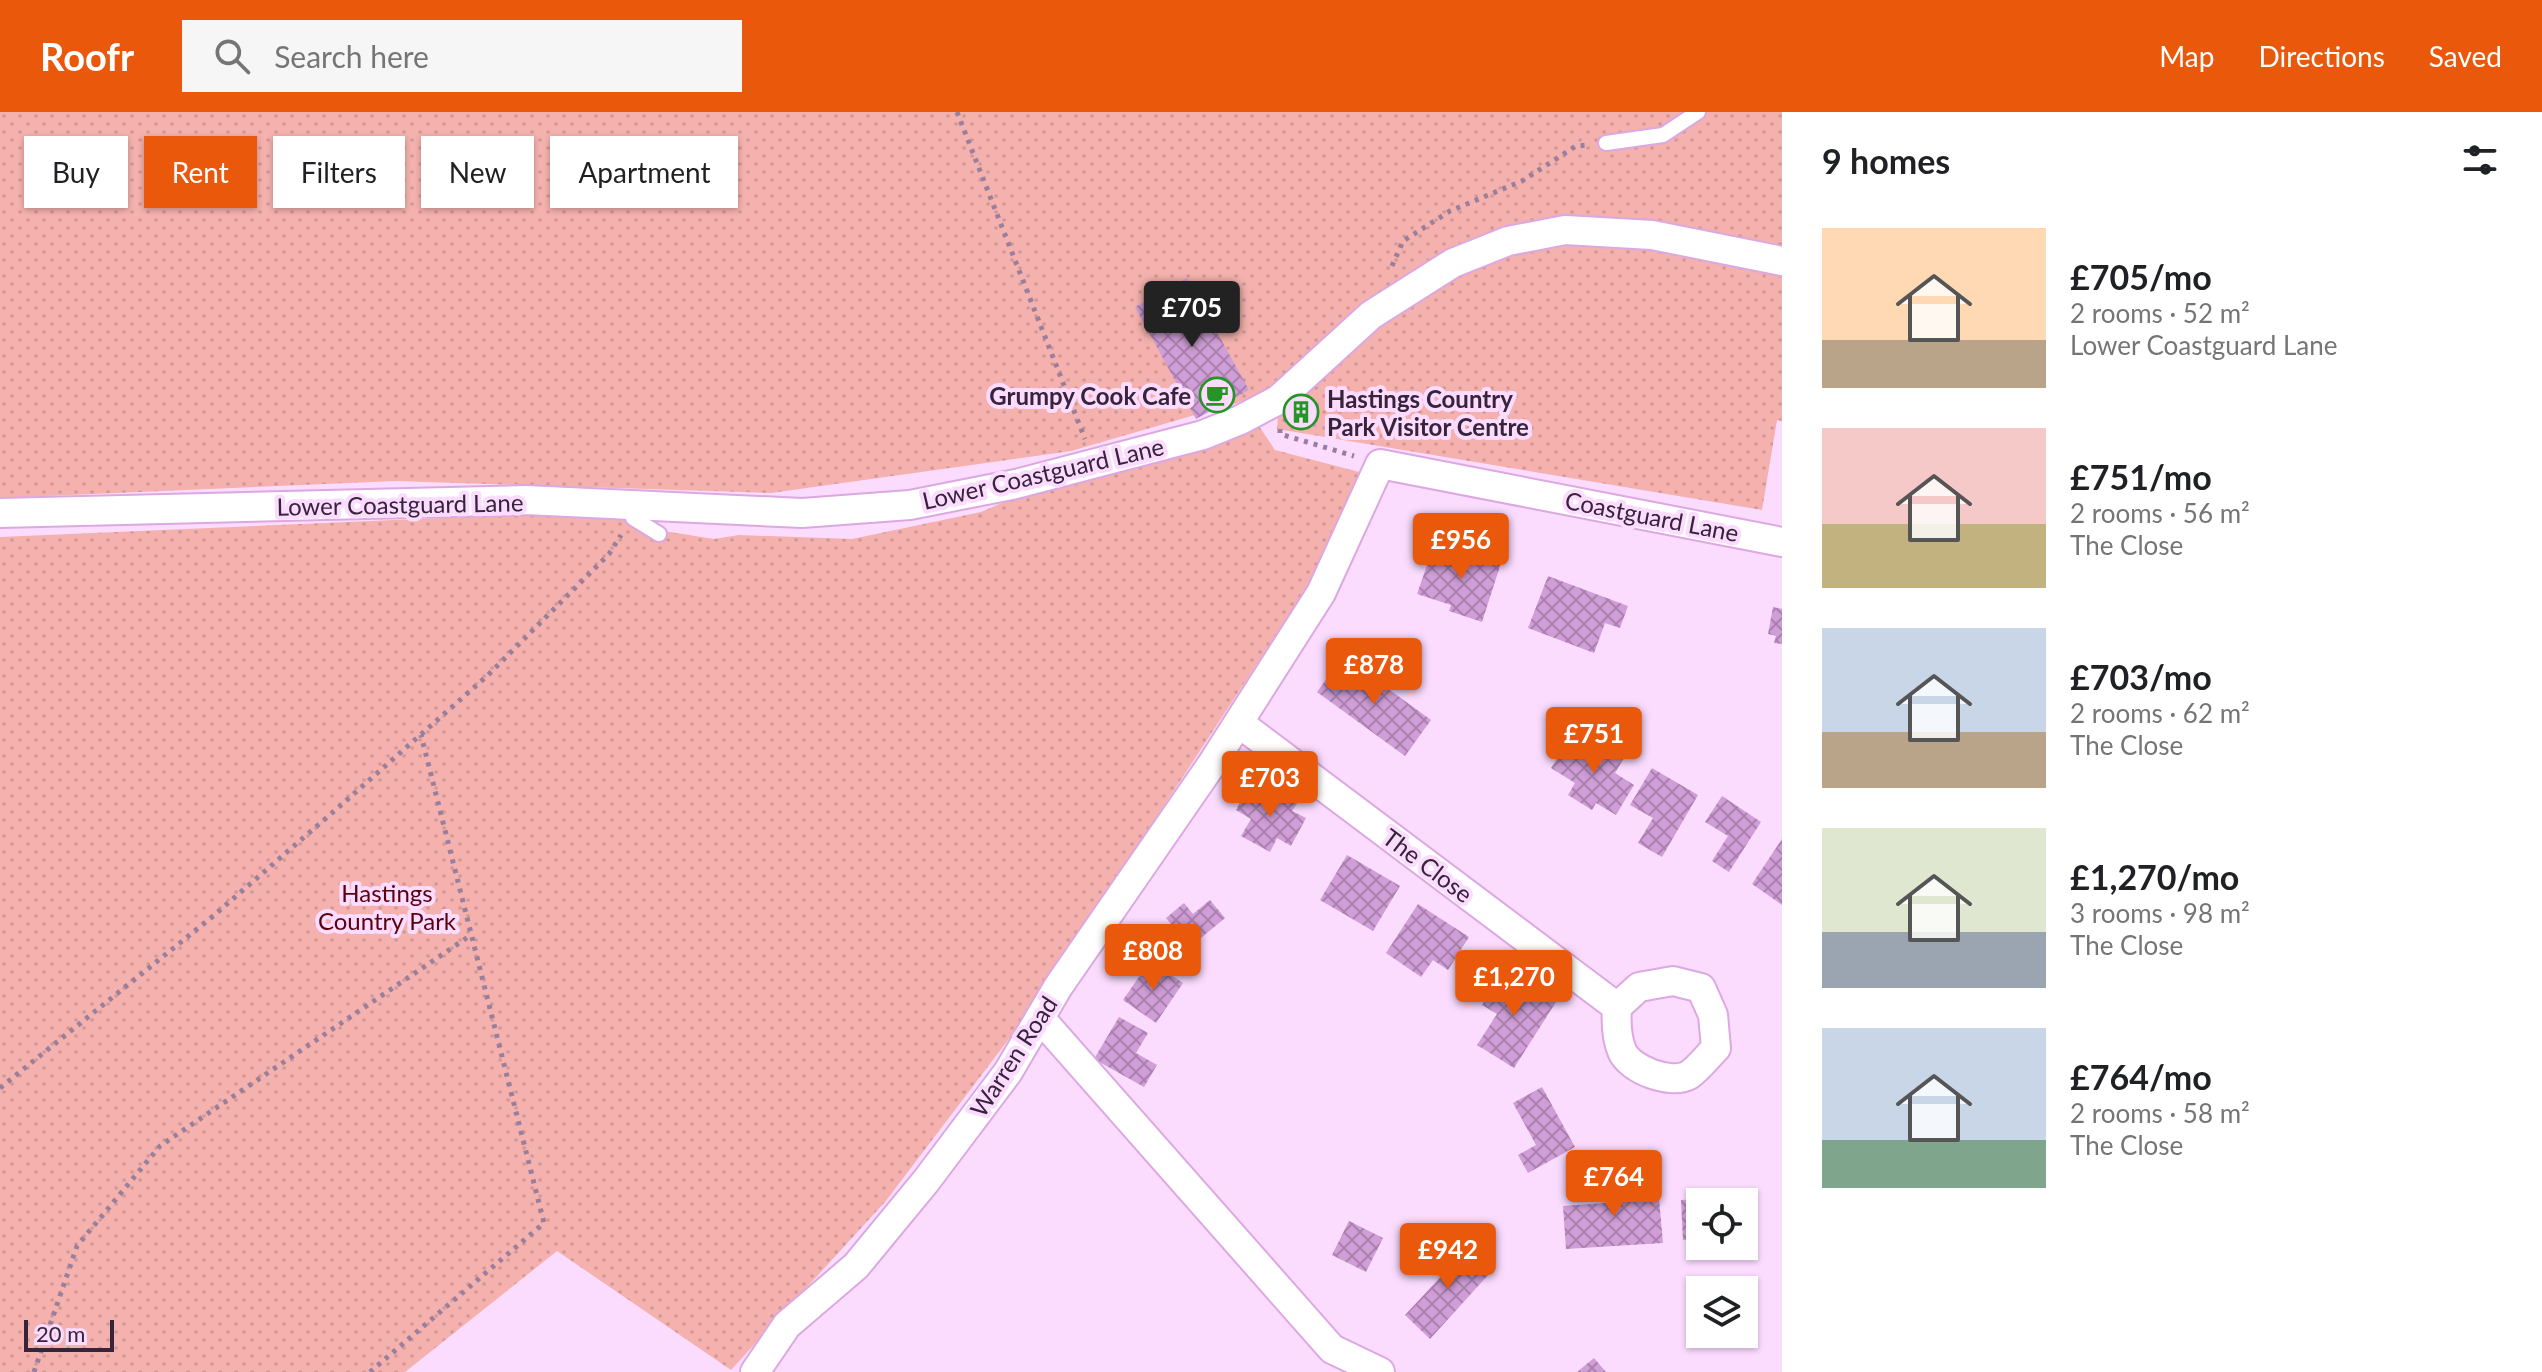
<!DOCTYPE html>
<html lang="en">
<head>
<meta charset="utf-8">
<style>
	:root { --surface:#fff; --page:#f6f6f6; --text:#202124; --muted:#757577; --accent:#ea580c }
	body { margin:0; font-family:Lato,sans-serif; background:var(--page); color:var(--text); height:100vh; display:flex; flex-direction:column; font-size:30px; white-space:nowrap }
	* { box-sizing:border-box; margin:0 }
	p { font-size:26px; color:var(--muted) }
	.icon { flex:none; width:44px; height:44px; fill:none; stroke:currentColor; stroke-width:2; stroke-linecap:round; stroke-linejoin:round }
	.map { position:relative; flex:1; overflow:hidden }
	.side { display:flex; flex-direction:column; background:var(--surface); width:760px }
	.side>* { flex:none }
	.guide { position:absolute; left:24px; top:24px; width:760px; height:72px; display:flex; gap:16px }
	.buttons { position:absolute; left:1686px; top:1076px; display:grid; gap:16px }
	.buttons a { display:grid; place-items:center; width:72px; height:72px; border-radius:0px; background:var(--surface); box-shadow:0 2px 6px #0004; font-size:40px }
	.scale { position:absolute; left:24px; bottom:20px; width:90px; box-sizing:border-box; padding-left:8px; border:4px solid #37233a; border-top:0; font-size:22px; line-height:28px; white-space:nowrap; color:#37233a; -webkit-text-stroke:6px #fbdcff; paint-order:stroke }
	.price { position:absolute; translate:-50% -68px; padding:0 18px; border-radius:8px; background:var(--accent); color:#fff; font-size:26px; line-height:52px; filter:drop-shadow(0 2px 4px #0008) }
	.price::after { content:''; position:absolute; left:50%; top:48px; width:24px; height:18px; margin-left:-12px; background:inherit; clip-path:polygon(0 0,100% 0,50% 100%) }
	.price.current { background:#222; color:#fff }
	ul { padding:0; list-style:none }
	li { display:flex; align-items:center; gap:24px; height:200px; padding:0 40px }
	li span { display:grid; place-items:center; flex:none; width:224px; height:160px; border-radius:0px; color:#555 }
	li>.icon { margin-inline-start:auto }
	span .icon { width:96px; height:96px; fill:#fffc; stroke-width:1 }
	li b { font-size:34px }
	h2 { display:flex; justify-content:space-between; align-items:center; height:96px; padding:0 40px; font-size:34px }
	.tag { padding:0 28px; border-radius:0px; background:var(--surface); box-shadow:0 2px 6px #0004; font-size:28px; line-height:72px }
	.tag.current { background:var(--accent); color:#fff }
	header { display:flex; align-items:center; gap:48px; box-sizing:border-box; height:112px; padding:0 40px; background:var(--accent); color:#fff }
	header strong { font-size:38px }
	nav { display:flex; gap:44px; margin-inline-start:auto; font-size:28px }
	.search { width:560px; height:72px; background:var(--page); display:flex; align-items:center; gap:20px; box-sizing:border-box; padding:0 28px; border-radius:0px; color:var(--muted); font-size:30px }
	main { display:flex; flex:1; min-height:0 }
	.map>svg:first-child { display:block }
	.park { fill:url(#park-dots) }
	.building { fill:url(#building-cross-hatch) }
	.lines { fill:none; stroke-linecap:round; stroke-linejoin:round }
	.lane-casing { stroke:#dca8e1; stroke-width:18 }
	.street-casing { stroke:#dca8e1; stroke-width:32 }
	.path { stroke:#997f9c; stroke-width:5; stroke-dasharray:4 6; stroke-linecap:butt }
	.lane { stroke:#fff; stroke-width:14 }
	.street { stroke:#fff; stroke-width:28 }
	.labels { text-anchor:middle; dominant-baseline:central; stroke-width:8; stroke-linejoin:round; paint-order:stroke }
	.poi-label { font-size:24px; font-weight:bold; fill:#37233a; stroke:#fbdcff; text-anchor:end }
	.street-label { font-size:24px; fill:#37233a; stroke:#fbdcff }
	.park-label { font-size:24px; fill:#5b000c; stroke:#fbdcff }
</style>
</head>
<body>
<header>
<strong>Roofr</strong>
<div class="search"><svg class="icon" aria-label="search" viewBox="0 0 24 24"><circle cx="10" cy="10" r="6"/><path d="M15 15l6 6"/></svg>Search here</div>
<nav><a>Map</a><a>Directions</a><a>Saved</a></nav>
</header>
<main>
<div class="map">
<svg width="1782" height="1260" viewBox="0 0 1782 1260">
	<defs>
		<pattern id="park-dots" width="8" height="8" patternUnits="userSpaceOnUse" patternTransform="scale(2)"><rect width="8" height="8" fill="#f4b1ad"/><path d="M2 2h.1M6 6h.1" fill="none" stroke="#d29896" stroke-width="1.8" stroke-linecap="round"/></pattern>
		<pattern id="building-cross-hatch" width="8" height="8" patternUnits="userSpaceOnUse" patternTransform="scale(2)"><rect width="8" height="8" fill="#d09ed6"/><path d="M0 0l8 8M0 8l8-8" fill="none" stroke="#aa80af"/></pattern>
	</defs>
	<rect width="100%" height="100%" fill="#fbdcff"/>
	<g class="park">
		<polygon points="0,0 1782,0 1782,309 1777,308 1762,398 1277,317 1279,290 1243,289 1071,339 771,381 396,369 0,386"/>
		<polygon points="1255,308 1275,338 1363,361 1308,474 1024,907 885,1090 731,1258 557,1139 405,1260 0,1260 0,425 604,399 621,406 652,427 664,419 714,427 739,423 852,427 981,400 1073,360"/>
	</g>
	<g class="building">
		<polygon points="1187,166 1249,278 1196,307 1135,195"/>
		<polygon points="1286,286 1319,291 1316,315 1283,310"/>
		<polygon points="1434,433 1466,444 1468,437 1502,448 1482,510 1449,499 1451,493 1417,482"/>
		<polygon points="1548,464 1628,494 1620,516 1605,511 1594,541 1528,516"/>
		<polygon points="1773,495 1782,497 1782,532 1774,531 1776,524 1768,522"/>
		<polygon points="1343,544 1431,608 1405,644 1317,580"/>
		<polygon points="1570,626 1597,642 1605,628 1627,641 1615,661 1634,673 1616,703 1596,691 1592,698 1568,683 1575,671 1551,656"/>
		<polygon points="1652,656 1698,683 1662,745 1638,731 1653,706 1630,693"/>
		<polygon points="1248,675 1273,689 1279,679 1298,690 1292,699 1306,706 1291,734 1277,726 1270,740 1241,724 1251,707 1236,698"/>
		<polygon points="1722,684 1761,710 1729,760 1712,749 1728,724 1705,710"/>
		<polygon points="1782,727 1782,793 1752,772"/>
		<polygon points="1347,743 1400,774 1373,819 1320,788"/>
		<polygon points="1210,788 1225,806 1190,835 1166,806 1184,791 1193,802"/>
		<polygon points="1418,792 1469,825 1448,858 1433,848 1421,865 1386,841"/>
		<polygon points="1150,849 1183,871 1156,911 1123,888"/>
		<polygon points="1504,858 1556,890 1514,956 1477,933 1497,902 1482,893"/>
		<polygon points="1119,905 1148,921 1136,941 1157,953 1144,975 1094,947"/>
		<polygon points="1542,975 1575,1035 1528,1061 1518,1043 1536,1033 1513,991"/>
		<polygon points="1627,1062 1628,1074 1639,1073 1641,1087 1659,1086 1663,1131 1566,1137 1563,1094 1605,1091 1603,1064"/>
		<polygon points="1733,1085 1734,1090 1700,1090 1700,1127 1683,1128 1681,1088"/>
		<polygon points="1744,1099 1752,1099 1753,1124 1744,1124"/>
		<polygon points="1349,1109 1383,1126 1366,1160 1332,1143"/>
		<polygon points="1457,1131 1490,1161 1430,1227 1405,1203 1449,1156 1441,1148"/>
		<polygon points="1594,1246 1606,1260 1577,1260"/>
	</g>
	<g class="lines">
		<g class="lane-casing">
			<g id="lane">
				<polyline points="1606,31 1663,23 1698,0"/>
				<polyline points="641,394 633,406 659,422"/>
			</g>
		</g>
		<g class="street-casing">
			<g id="street">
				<polyline points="0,401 526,388 802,401 910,393 1016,372 1203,323 1240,308 1278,288 1371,203 1453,151 1508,129 1565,118 1652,123 1782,149"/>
				<polyline points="1239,611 1617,895"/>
				<path d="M1673 869 1701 876 1713 903 1716 936C1708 944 1699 956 1689 963 1671 973 1630 958 1622 939 1616 925 1616 910 1617 895L1639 875Z"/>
				<polyline points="1040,906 1332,1237 1380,1260"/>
				<polyline points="755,1260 787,1213 856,1154 926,1069 1008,960 1058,875 1212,652 1321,481 1380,352 1782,430"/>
			</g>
		</g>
		<g class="path">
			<polyline points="957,0 1085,327"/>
			<polyline points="1392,154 1403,129 1450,99 1522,69 1576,34 1589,33"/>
			<polyline points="1280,317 1280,322 1354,344"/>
			<polyline points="0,976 212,805 340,694 487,564 609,442 621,423"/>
			<polyline points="34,1260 77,1134 160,1034 471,823"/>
			<polyline points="370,1260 544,1111 421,623"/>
		</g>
		<use href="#lane" class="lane"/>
		<use href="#street" class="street"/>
	</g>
	<defs>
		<g id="cafe-ring" transform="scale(1.8)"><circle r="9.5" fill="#fbdcff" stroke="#239625" stroke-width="1.5"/><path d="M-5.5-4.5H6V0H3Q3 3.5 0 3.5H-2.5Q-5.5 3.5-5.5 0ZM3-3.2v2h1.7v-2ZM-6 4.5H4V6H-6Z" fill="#239625"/></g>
		<g id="building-ring" transform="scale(1.8)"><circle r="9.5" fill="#fbdcff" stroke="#239625" stroke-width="1.5"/><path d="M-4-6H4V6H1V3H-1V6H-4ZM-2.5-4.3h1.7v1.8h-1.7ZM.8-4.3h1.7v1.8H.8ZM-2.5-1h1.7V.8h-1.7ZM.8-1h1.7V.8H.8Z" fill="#239625"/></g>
	</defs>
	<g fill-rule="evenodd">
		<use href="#cafe-ring" x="1217" y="283"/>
		<use href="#building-ring" x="1301" y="300"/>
	</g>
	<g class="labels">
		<g class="poi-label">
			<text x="1191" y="283">Grumpy Cook Cafe</text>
			<text x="1327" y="286" text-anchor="start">Hastings Country<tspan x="1327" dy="28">Park Visitor Centre</tspan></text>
		</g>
		<g class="street-label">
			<text transform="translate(1043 361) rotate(-13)">Lower Coastguard Lane</text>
			<text transform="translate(400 392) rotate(-1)">Lower Coastguard Lane</text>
			<text transform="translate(1652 404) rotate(11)">Coastguard Lane</text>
			<text transform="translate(1428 753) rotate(37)">The Close</text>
			<text transform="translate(1013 944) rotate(-57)">Warren Road</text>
		</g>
		<g class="park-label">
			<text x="387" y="780">Hastings<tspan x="387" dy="28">Country Park</tspan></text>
		</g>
	</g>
</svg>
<div class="buttons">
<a><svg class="icon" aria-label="locate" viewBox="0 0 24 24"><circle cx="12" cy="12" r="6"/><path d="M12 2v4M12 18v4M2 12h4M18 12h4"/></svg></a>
<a><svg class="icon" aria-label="layers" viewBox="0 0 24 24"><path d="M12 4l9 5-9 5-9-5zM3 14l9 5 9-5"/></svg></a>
</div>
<div class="scale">20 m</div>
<b class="price current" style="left:1192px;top:237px">£705</b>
<b class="price" style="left:1461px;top:469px">£956</b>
<b class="price" style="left:1374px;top:594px">£878</b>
<b class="price" style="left:1594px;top:663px">£751</b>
<b class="price" style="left:1270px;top:707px">£703</b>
<b class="price" style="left:1153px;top:880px">£808</b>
<b class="price" style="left:1514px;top:906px">£1,270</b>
<b class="price" style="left:1614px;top:1106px">£764</b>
<b class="price" style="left:1448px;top:1179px">£942</b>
<div class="guide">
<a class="tag">Buy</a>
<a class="tag current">Rent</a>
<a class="tag">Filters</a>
<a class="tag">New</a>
<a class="tag">Apartment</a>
</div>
</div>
<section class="side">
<h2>9 homes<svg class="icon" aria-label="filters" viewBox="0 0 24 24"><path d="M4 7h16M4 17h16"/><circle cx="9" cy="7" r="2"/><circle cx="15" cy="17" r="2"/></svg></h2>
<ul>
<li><span style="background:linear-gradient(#ffd9b3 70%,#b9a48a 0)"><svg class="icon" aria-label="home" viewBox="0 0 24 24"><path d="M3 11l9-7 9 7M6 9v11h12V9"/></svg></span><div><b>£705/mo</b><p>2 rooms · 52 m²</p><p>Lower Coastguard Lane</p></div></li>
<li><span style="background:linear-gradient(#f6c9c9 60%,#c2b280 0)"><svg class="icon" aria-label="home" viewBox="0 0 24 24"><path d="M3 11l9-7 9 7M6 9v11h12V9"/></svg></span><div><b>£751/mo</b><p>2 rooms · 56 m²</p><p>The Close</p></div></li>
<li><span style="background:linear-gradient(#c9d6e8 65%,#b9a48a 0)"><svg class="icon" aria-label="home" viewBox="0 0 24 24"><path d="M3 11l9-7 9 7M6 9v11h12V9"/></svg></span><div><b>£703/mo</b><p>2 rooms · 62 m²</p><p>The Close</p></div></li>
<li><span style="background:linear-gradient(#dfe7d0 65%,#9aa5b1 0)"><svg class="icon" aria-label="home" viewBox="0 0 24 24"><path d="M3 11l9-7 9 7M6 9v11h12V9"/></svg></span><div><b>£1,270/mo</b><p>3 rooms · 98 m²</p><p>The Close</p></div></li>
<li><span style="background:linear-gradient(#c9d6e8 70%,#7fa58c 0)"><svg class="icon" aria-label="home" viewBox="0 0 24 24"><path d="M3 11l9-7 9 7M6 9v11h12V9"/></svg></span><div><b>£764/mo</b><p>2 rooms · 58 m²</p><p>The Close</p></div></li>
</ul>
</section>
</main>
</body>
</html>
